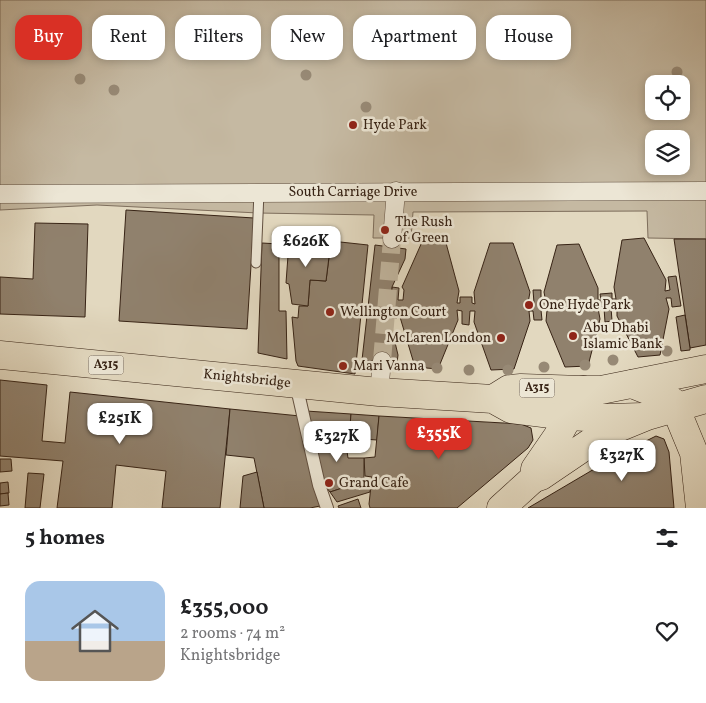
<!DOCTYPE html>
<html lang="en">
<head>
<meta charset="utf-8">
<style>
	:root { --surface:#fff; --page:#f2f2f2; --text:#202124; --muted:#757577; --accent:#d93025 }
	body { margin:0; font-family:Vollkorn,serif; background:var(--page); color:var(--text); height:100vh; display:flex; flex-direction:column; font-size:19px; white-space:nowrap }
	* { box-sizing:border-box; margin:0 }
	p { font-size:16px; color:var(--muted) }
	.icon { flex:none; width:28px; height:28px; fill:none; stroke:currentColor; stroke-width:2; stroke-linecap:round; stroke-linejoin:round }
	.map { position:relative; height:508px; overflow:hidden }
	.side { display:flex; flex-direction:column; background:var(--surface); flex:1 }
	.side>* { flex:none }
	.banner { position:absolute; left:15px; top:15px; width:676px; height:45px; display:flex; gap:10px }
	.tools { position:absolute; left:645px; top:75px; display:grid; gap:10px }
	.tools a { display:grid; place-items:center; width:45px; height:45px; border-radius:10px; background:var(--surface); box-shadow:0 2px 8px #0003; font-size:25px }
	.price { position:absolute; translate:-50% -42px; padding:0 11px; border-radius:10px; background:#fff; color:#222; font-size:16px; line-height:32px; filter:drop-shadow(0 1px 2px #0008) }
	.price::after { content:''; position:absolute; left:50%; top:30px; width:15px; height:11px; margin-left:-8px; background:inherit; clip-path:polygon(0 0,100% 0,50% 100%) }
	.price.on { background:var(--accent); color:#fff }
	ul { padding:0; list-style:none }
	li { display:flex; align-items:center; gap:15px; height:125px; padding:0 25px }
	li span { display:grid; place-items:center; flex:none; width:140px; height:100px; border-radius:15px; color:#555 }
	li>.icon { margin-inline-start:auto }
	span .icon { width:60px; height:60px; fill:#fffc; stroke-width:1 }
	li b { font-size:21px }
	h2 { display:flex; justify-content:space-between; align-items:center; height:60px; padding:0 25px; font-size:21px }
	.chip { padding:0 18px; border-radius:15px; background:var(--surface); box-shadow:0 2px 8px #0003; font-size:18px; line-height:45px }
	.chip.on { background:var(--accent); color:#fff }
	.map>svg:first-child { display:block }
	.green { fill:#c5b9a2; stroke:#7e6e5c; fill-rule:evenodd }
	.building { fill:#90816d; stroke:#372315 }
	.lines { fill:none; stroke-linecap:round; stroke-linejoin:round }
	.minor-tunnel { stroke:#c0b49d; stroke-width:18; stroke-dasharray:18 9; stroke-linecap:butt }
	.service-casing { stroke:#625040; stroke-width:11 }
	.pedestrian-casing { stroke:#625040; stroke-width:14 }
	.minor-casing { stroke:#625040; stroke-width:19 }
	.primary-casing { stroke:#372315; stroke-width:29 }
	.trunk-casing { stroke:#372315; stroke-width:29 }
	.service { stroke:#ece6d5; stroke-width:9 }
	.pedestrian { stroke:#ece6d5; stroke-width:12 }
	.minor { stroke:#ece6d5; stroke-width:18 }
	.primary { stroke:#e2d8bf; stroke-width:28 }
	.trunk { stroke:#e2d8bf; stroke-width:28 }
	.tree { fill:#978975 }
	.poi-dot { fill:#8f2418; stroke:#ece6d5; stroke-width:2 }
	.labels { text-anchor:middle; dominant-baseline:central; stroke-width:5; stroke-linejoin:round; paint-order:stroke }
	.shield { fill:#ece6d5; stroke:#6d5e4f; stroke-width:1 }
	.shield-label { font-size:12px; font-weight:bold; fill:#372315 }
	.poi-label { font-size:14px; fill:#372315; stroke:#ece6d5; text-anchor:start }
	.street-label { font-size:14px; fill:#372315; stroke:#ece6d5 }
</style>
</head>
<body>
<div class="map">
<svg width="706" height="508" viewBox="0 0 706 508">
	<rect width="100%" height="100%" fill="#e2d8bf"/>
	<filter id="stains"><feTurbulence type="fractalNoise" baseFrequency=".004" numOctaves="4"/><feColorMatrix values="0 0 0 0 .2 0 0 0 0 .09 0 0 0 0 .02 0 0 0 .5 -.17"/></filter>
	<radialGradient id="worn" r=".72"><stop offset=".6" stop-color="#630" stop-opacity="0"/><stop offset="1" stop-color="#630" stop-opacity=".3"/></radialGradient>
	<path class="green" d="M0 0H706V239L648 238 647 211 413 212 411 238H373L374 215 258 213 97 205 0 210ZM654 84H681V111H654ZM654 139H681V166H654Z"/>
	<g class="building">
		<polygon points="126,210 254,218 247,329 119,321"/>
		<polygon points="35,223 88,224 85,317 0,314 0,277 33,279"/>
		<polygon points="644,238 666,280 665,291 670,290 668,277 676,276 681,306 672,307 671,298 666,298 669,309 660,355 638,357 617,316 617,307 611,307 612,321 605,322 604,308 598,308 600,319 588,366 565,367 546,321 547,310 541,310 542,320 534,320 533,311 529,311 530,321 514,369 491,370 474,322 475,311 470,311 469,325 462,324 462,311 457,310 458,320 438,369 415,367 400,317 403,309 398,308 397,318 389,317 392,287 399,288 398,300 403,300 404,290 402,287 422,242 446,243 459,291 457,303 460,303 460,297 472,297 472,303 475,304 474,292 490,243 513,243 530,292 528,303 534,303 533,290 541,290 541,303 546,303 544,292 557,245 579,244 598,288 598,300 601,300 600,294 612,293 612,299 616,299 614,287 622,240"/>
		<polygon points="674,239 706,239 706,345 690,348"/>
		<polygon points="331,241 368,245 355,374 298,366 296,361 292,317 298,318 299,306 308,306 310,280 326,281"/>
		<polygon points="331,241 326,281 310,280 308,306 292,304 289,284 286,283 289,242"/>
		<polygon points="262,243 279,244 279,311 286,311 287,359 258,353"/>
		<polygon points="375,245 406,249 405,259 392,287 389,317 398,355 397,363 362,360"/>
		<polygon points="685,315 690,348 690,350 681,351 676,317"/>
		<polygon points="0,380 47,385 42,441 65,443 70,392 230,409 220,508 162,508 166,471 116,465 112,508 57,508 63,461 0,456"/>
		<polygon points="230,409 300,416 320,506 310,508 264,508 254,458 226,455"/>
		<polygon points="306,411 351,414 349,438 310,437"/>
		<polygon points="351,414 379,416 377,440 349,438"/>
		<polygon points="379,416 521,424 531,428 533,440 528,448 457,508 370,508 369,504 372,477 365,476 364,458 375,457"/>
		<polygon points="656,436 664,439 669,452 674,508 528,508 618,455"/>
		<polygon points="310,437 345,438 348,458 364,458 364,481 330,492 325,486"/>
		<polygon points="0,459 11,459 12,471 0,472"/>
		<polygon points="257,472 264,508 240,508 243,476"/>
		<polygon points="28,473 44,474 40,508 25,508"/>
		<polygon points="364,481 371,482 370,492 337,502 330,492"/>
		<polygon points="8,482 9,493 0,494 0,483"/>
		<polygon points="8,493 9,505 0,506 0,494"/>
		<polygon points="358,499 361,508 339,508 338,506"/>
	</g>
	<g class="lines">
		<polyline class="minor-tunnel" points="382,361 392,239"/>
		<g class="service-casing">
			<polyline id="service" points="256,263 259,192"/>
		</g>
		<g class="pedestrian-casing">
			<polyline id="pedestrian" points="296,384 319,485 327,508"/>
		</g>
		<g class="minor-casing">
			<g id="minor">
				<polyline points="0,194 706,191"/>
				<polyline points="392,239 396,191"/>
				<polyline points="379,392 382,361"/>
			</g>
		</g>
		<g class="primary-casing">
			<g id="primary">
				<polyline points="0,355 379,392 493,399 511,409 567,416 607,418 643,417"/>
				<polyline points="632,384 667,398 673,402 694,453 700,508"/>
				<polyline points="493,399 509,389 521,388 583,390"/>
			</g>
		</g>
		<g class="trunk-casing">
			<g id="trunk">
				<polyline points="535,478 541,476 603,434 647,416 706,399"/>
				<polyline points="501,508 534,478 535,469 557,437 583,390 601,390 706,369"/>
			</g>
		</g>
		<use href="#service" class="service"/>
		<use href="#pedestrian" class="pedestrian"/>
		<use href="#minor" class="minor"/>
		<use href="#primary" class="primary"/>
		<use href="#trunk" class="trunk"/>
	</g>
	<g class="tree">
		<circle cx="677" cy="72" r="5.5"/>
		<circle cx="306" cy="75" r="5.5"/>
		<circle cx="80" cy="79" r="5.5"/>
		<circle cx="114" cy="90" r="5.5"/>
		<circle cx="366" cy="107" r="5.5"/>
		<circle cx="667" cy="351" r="5.5"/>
		<circle cx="613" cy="360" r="5.5"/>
		<circle cx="585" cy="365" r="5.5"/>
		<circle cx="544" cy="367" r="5.5"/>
		<circle cx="437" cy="368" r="5.5"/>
		<circle cx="469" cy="370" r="5.5"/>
		<circle cx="508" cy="370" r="5.5"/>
	</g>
	<g class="poi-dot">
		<circle cx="353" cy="125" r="5"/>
		<circle cx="385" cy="230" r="5"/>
		<circle cx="529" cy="305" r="5"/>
		<circle cx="330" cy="312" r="5"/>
		<circle cx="573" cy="336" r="5"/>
		<circle cx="501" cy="338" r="5"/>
		<circle cx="343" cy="366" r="5"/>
		<circle cx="329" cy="483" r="5"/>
	</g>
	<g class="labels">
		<g class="shield">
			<rect x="88.5" y="355.5" width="35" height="19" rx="4"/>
			<rect x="519.5" y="378.5" width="35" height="19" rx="4"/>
		</g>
		<g class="shield-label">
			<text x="106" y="365">A315</text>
			<text x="537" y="388">A315</text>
		</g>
		<g class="poi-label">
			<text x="363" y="125">Hyde Park</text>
			<text x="395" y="222">The Rush<tspan x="395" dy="16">of Green</tspan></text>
			<text x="539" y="305">One Hyde Park</text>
			<text x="340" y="312">Wellington Court</text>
			<text x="583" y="328">Abu Dhabi<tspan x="583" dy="16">Islamic Bank</tspan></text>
			<text x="491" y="338" text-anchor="end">McLaren London</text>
			<text x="353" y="366">Mari Vanna</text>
			<text x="339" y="483">Grand Cafe</text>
		</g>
		<g class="street-label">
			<text x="353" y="192">South Carriage Drive</text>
			<text transform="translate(247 379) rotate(6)">Knightsbridge</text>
		</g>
	</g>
	<rect width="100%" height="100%" filter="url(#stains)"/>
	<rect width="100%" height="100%" fill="url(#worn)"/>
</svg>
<div class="tools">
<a><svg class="icon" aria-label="locate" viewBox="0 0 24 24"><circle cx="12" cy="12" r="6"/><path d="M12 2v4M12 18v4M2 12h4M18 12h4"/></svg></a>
<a><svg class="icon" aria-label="layers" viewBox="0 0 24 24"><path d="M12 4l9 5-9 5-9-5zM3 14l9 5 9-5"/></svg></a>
</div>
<b class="price" style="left:306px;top:268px">£626K</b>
<b class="price" style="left:120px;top:445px">£251K</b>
<b class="price on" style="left:439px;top:460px">£355K</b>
<b class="price" style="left:337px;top:463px">£327K</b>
<b class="price" style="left:622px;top:482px">£327K</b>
<div class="banner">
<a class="chip on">Buy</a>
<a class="chip">Rent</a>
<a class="chip">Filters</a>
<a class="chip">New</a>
<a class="chip">Apartment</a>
<a class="chip">House</a>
</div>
</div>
<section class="side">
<h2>5 homes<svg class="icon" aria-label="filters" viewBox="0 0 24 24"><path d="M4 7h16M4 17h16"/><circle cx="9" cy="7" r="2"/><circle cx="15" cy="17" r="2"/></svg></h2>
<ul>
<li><span style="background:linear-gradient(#a9c7e8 60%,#b9a48a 0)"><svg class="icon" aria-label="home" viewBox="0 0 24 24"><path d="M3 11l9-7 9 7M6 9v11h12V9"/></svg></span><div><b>£355,000</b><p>2 rooms · 74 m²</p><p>Knightsbridge</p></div><svg class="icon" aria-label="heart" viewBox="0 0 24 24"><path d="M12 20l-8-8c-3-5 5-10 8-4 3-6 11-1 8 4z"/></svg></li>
</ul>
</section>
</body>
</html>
